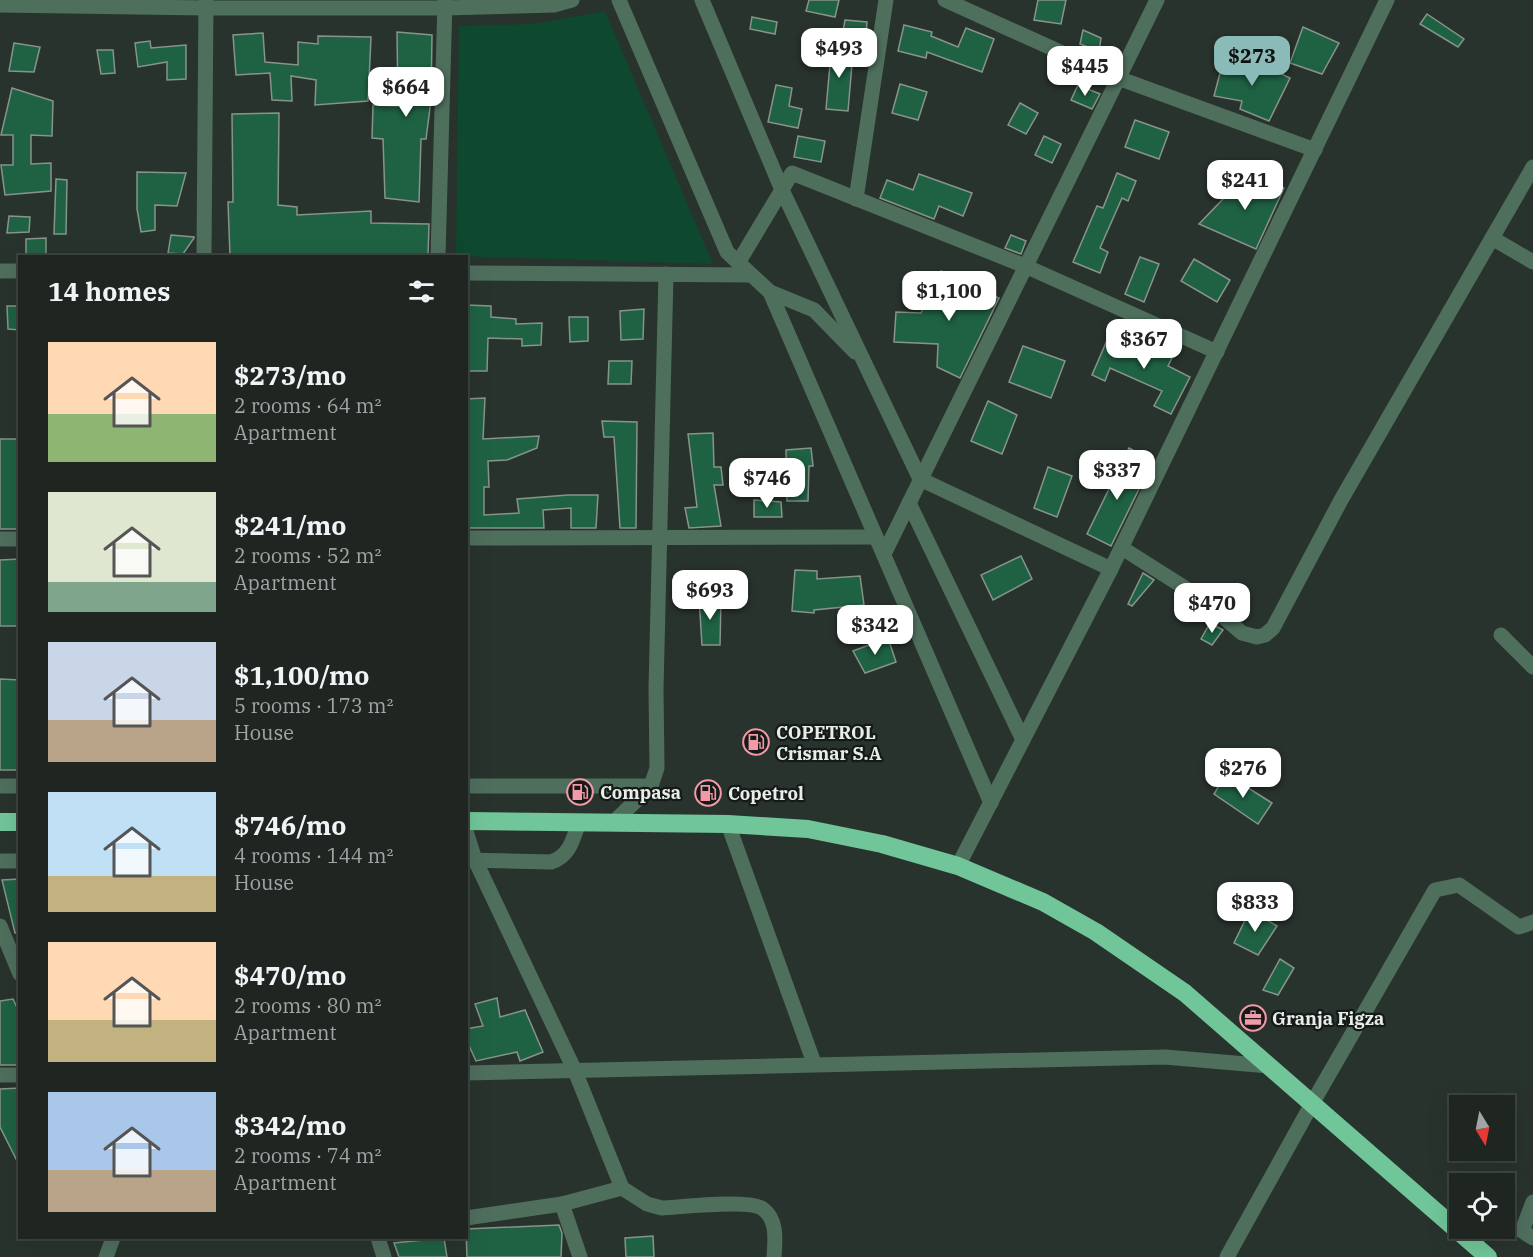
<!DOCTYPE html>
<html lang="en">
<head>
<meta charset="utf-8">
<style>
	:root { --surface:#1f2622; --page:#2c322f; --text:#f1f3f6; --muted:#a1a5a5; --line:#3c4340; --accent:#8bbbb9 }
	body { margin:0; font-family:"IBM Plex Serif",serif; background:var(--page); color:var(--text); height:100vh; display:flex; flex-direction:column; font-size:22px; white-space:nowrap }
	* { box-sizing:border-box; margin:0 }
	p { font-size:20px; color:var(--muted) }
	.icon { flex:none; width:33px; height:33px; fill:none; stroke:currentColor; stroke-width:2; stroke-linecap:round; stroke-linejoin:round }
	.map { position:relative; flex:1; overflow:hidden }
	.panel { position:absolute; left:18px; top:255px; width:450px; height:984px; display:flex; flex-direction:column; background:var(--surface); border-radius:0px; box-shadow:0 6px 24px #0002,0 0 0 2px var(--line) }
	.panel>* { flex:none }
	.needle { width:39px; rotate:170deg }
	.buttons { position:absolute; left:1449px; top:1095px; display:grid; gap:12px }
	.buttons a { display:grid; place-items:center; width:66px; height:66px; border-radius:0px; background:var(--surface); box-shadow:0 6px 24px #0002,0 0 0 2px var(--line); font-size:30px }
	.price { position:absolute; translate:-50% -51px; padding:0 14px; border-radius:12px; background:#fff; color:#222; font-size:20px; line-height:39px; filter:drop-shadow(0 2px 3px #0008) }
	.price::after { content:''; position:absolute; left:50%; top:36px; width:18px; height:14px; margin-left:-9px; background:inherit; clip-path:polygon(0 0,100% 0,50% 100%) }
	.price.on { background:var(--accent); color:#111 }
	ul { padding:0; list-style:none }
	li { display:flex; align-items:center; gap:18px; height:150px; padding:0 30px }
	li span { display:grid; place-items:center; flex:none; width:168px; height:120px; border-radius:0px; color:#555 }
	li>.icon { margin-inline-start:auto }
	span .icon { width:72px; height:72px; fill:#fffc; stroke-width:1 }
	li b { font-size:26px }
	h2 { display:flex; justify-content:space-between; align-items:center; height:72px; padding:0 30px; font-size:26px }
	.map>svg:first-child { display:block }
	.green { fill:#0e482e }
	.building { fill:#1f6243; stroke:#88938c; stroke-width:1.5 }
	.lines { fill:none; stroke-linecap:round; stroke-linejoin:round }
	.street { stroke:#4f6f5d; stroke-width:15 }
	.highway { stroke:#71c699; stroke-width:18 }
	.labels { text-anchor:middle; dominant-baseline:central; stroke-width:4.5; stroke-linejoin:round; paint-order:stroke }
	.poi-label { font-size:18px; font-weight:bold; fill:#e7ede9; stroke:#151917; text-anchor:start }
</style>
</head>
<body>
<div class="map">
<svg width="1533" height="1257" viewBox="0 0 1533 1257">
	<rect width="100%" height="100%" fill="#29332d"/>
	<polygon class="green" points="605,11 713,264 456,256 459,26 533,24"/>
	<g class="building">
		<polygon points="809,0 839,0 835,17 806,11"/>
		<polygon points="1038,0 1066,0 1061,24 1034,20"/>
		<polygon points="1427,14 1464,39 1458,47 1420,24"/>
		<polygon points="752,17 777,22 775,34 750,29"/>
		<polygon points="845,20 867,22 866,34 843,31"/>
		<polygon points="904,25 932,32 931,36 958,47 966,28 994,39 982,72 927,52 926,58 898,51"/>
		<polygon points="1303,27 1339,43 1322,74 1290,63"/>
		<polygon points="1083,30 1101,38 1099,51 1080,44"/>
		<polygon points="397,32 432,35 431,100 426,139 421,139 419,202 385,198 383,139 372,138 373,105 398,106"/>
		<polygon points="263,33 265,62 298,65 298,42 318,44 318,36 371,37 368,101 315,105 316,80 291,76 292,101 272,100 270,73 236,75 233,35"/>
		<polygon points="150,41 151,48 186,45 186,79 167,80 167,62 138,67 135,43"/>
		<polygon points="832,42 847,44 845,61 852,64 848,111 826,109"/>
		<polygon points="14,43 40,47 34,72 9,71"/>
		<polygon points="97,50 113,50 115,73 101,74"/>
		<polygon points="1224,58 1254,68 1256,62 1290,78 1269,121 1240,109 1242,101 1214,96"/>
		<polygon points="900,84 927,92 918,120 892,113"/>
		<polygon points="776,85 792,88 789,106 802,109 798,128 768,122"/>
		<polygon points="1078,85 1100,94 1092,109 1071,100"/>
		<polygon points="12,88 53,101 52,136 31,135 31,164 51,163 51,191 5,195 1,165 13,165 13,135 1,135"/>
		<polygon points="1020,103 1038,113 1026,134 1008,125"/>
		<polygon points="279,113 278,205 297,207 297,215 371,211 371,223 429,224 428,256 230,256 228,202 233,202 232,114"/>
		<polygon points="1135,120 1169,132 1159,159 1125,147"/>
		<polygon points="798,136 825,141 821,162 794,157"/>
		<polygon points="1044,136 1061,144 1052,163 1035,155"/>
		<polygon points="137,172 186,173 177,206 155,205 155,230 141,232 137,209"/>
		<polygon points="1117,173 1136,181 1128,201 1122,198 1100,248 1108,252 1100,273 1073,262 1097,206 1103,208"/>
		<polygon points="1248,173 1284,188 1256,249 1199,224"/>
		<polygon points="919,174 972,193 963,216 939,206 934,219 880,198 887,180 913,190"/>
		<polygon points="56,179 67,180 66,234 54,234"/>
		<polygon points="9,216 30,217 29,232 7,233"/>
		<polygon points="171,235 194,237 194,238 183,254 168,253"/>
		<polygon points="1011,235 1026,241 1021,254 1005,248"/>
		<polygon points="46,238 46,256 26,256 26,239"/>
		<polygon points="1140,257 1159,264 1144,302 1125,294"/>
		<polygon points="1194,259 1230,280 1217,302 1181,281"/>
		<polygon points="941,271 999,298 960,378 937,367 938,344 894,342 896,312 921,313"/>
		<polygon points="466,305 491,306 491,317 516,319 516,324 542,323 541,345 522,346 522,339 488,338 487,371 466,371"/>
		<polygon points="7,306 20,306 20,330 8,329"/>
		<polygon points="644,309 643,339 621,340 620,311"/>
		<polygon points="569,317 588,317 588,341 570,342"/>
		<polygon points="1108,338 1129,347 1132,340 1172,358 1168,366 1190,377 1171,414 1154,406 1162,391 1110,368 1105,381 1092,375"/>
		<polygon points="1023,346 1065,361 1051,398 1009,382"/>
		<polygon points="609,361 632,361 631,384 608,384"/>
		<polygon points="485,398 483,439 539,436 537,448 507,460 488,461 489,487 484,487 484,515 519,513 517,499 568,495 598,495 596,528 571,528 571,508 543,510 544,528 466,528 466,399"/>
		<polygon points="988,401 1017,415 1002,454 971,441"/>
		<polygon points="602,421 637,422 636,528 620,528 614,437 604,437"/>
		<polygon points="713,433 714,467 721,467 723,485 714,485 721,526 689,528 685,508 697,507 688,434"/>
		<rect x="0" y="439" width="20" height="90"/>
		<polygon points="811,448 813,466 809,466 808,501 787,501 786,450"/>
		<polygon points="1129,448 1142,455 1130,477 1142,483 1111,546 1087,534"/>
		<polygon points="1048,467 1072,476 1057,517 1034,508"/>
		<polygon points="754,500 781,502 782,517 754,517"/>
		<polygon points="1021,556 1032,579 993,600 981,575"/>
		<polygon points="20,559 20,626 0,626 0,560"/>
		<polygon points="795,570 817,571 817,579 860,576 864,605 814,610 814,613 792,611"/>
		<polygon points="1143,573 1154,580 1132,606 1128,604"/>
		<polygon points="699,598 721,599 720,645 702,645"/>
		<polygon points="1210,623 1223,630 1212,645 1201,639"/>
		<polygon points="888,638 896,662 865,673 853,651"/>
		<polygon points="0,679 20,680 20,770 0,770"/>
		<polygon points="1226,774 1272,803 1258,824 1214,794"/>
		<polygon points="20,879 20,933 15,933 2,880"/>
		<polygon points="1250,910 1277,926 1258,955 1234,943"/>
		<polygon points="1280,959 1294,968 1278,995 1263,990"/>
		<polygon points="497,998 500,1017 525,1010 543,1052 520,1061 517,1052 476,1061 466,1039 466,1029 483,1026 475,1004"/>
		<polygon points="13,999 20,1014 20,1065 0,1065 0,1001"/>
		<polygon points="20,1088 20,1167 0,1127 0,1089"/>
		<polygon points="559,1225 562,1233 561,1257 467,1257 466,1229"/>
		<polygon points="653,1236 654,1257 626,1257 625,1238"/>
		<polygon points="444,1238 447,1257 399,1257 394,1243"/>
	</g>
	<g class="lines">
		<g class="street">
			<polyline points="619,0 727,252 770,292 991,803"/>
			<polyline points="702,0 782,190 920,479 1111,569"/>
			<polyline points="945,0 1118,78 1315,150"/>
			<polyline points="0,5 206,8 445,8 554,5 572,0"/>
			<polyline points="856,199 886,0"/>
			<polyline points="1492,238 1533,262"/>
			<polyline points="204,256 206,0"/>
			<polyline points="438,256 445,0"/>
			<polyline points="738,263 792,173 1025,266 1217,352"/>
			<polyline points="0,271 20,271"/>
			<polyline points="466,273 751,275"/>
			<polyline points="770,292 814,310 855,352"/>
			<polyline points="909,503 1023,740"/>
			<polyline points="466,538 876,537"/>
			<polyline points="0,539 20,539"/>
			<polyline points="1122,548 1201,598 1242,633 1257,637 1265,635 1273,628 1341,500 1533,167"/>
			<polyline points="884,554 1157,0"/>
			<polyline points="1501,635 1533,667"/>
			<polyline points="0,786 20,786"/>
			<polyline points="466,786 651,786"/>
			<polyline points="615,821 651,786 657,768 656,689 666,274"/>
			<polyline points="728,824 814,1063"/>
			<path d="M466 831 475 860 575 1071 622 1188 647 1204 662 1208C682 1207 750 1199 763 1209 778 1220 775 1241 774 1257"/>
			<path d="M466 860 551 862C570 856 573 839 579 822"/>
			<polyline points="0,861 20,861"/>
			<polyline points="958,866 1111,569 1387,0"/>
			<polyline points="0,926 20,974"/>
			<polyline points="466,1073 1165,1057 1269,1066"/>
			<polyline points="0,1075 20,1075"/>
			<polyline points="1533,1202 1522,1231 1533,1238"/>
			<polyline points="562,1204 580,1257"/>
			<polyline points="466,1218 562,1204 622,1188"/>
			<polyline points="378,1238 384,1257"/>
			<polyline points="106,1257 113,1238"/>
			<polyline points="1227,1257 1313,1102 1435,890 1459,885 1519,927 1533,922"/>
		</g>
		<g class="highway">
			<polyline points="466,821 728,824 808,829 882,844 958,866 1043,902 1096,932 1185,993 1488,1257"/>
			<polyline points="0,822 20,822"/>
		</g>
	</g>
	<defs>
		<g id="fuel-ring" transform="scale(1.35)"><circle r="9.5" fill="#151917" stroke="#f39aa8" stroke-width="1.5"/><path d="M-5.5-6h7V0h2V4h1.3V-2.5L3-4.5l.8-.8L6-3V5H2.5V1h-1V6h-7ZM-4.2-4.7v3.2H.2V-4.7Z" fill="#f39aa8"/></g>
		<g id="office-ring" transform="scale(1.35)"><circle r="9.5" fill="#151917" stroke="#f39aa8" stroke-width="1.5"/><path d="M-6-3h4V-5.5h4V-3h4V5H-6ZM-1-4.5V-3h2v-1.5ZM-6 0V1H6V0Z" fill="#f39aa8"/></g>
	</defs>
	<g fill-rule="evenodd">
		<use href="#fuel-ring" x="756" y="742"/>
		<use href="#fuel-ring" x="580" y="792"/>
		<use href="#fuel-ring" x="708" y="793"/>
		<use href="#office-ring" x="1253" y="1018"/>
	</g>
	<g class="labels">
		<g class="poi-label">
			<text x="776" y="732">COPETROL<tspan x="776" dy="21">Crismar S.A</tspan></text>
			<text x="600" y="792">Compasa</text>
			<text x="728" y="793">Copetrol</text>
			<text x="1272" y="1018">Granja Figza</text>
		</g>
	</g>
</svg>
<div class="buttons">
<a><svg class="needle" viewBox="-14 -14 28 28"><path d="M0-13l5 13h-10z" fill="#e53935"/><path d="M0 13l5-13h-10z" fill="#a1a5a5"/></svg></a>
<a><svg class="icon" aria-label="locate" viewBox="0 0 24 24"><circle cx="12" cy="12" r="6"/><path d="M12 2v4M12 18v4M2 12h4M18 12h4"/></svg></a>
</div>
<b class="price" style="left:839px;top:79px">$493</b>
<b class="price on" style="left:1252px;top:87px">$273</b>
<b class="price" style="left:1085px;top:97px">$445</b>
<b class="price" style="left:406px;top:118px">$664</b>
<b class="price" style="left:1245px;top:211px">$241</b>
<b class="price" style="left:949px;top:322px">$1,100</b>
<b class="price" style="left:1144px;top:370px">$367</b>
<b class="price" style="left:1117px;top:501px">$337</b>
<b class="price" style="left:767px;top:509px">$746</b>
<b class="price" style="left:710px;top:621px">$693</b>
<b class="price" style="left:1212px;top:634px">$470</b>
<b class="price" style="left:875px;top:656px">$342</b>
<b class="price" style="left:1243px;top:799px">$276</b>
<b class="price" style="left:1255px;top:933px">$833</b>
<section class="panel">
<h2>14 homes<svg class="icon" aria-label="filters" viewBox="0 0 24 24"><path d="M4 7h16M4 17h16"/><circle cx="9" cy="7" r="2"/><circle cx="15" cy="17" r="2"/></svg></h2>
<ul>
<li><span style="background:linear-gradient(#ffd9b3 60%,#8fb573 0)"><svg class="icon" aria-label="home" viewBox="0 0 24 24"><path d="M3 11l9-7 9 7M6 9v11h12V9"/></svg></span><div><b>$273/mo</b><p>2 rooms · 64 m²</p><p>Apartment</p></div></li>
<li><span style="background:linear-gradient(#dfe7d0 75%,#7fa58c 0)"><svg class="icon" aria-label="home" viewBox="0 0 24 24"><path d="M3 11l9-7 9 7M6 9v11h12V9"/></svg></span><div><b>$241/mo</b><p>2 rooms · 52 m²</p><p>Apartment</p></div></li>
<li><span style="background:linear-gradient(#c9d6e8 65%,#b9a48a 0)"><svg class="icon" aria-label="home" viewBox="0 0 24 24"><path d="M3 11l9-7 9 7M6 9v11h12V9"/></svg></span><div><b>$1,100/mo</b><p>5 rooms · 173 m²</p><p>House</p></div></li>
<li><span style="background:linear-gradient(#bfe0f5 70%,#c2b280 0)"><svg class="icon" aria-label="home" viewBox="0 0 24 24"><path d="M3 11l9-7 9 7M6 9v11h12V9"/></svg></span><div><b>$746/mo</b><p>4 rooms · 144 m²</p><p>House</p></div></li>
<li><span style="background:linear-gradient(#ffd9b3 65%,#c2b280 0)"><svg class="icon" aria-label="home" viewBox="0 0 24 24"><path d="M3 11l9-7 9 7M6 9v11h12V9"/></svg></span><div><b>$470/mo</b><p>2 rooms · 80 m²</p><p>Apartment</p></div></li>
<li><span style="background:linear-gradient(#a9c7e8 65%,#b9a48a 0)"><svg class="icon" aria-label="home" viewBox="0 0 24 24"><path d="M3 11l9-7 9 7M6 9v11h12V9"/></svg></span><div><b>$342/mo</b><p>2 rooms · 74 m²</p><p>Apartment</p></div></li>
</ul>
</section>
</div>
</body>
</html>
